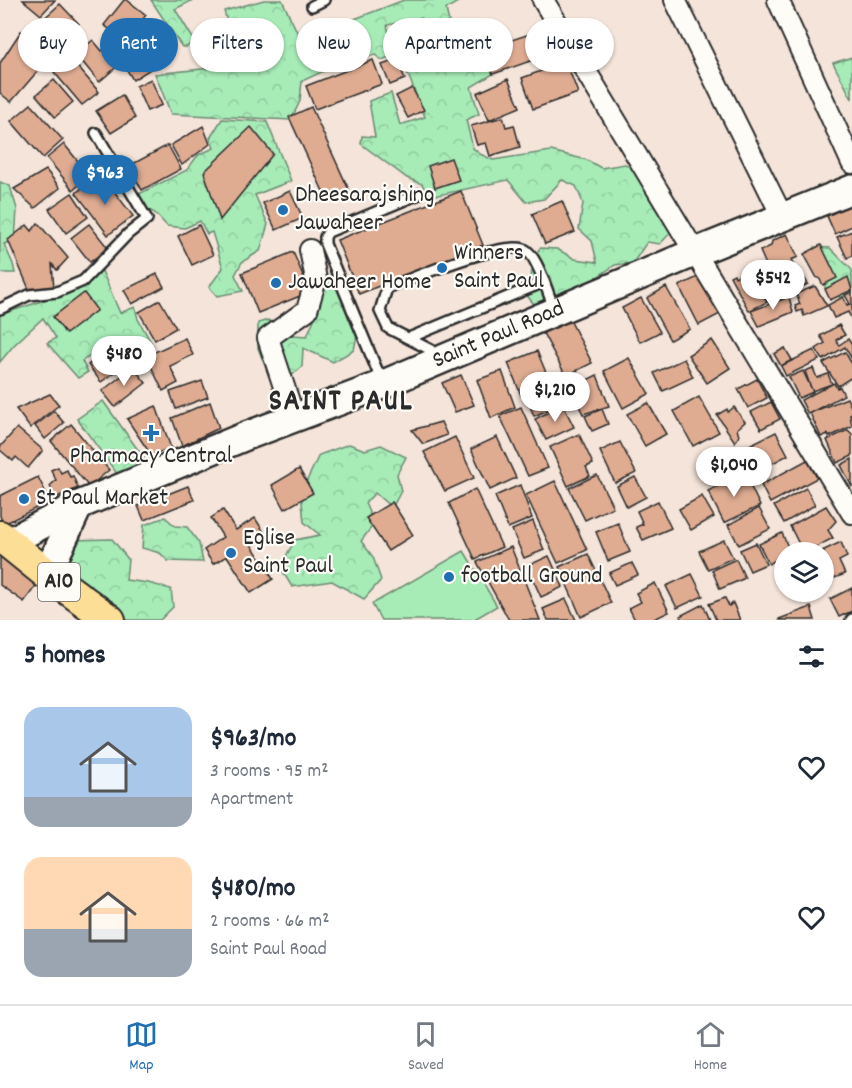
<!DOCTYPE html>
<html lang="en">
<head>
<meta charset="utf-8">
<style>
	:root { --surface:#fff; --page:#f6f6f7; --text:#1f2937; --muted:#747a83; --line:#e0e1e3; --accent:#1f6fb2 }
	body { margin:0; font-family:Dekko,sans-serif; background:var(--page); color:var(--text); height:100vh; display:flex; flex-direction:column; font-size:22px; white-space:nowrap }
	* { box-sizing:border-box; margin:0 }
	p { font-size:20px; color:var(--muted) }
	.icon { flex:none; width:33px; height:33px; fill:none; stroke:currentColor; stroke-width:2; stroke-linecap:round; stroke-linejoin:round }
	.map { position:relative; height:620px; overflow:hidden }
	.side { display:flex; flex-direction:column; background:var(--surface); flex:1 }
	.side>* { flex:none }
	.hud { position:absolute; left:18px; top:18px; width:816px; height:54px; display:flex; gap:12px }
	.tools { position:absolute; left:774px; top:542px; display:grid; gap:12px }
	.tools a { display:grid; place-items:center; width:60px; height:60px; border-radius:50%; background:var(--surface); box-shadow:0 2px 4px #0004; font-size:30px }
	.price { position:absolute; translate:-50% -51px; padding:0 14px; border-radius:21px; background:#fff; color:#222; font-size:20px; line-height:39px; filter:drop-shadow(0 2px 3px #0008) }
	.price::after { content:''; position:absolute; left:50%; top:36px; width:18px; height:14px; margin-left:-9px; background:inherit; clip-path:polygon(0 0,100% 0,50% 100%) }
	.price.on { background:var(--accent); color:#fff }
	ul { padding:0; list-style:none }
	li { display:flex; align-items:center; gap:18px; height:150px; padding:0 24px }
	li span { display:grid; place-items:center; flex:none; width:168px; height:120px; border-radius:18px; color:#555 }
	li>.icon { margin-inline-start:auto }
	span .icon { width:72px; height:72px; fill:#fffc; stroke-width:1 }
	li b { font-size:26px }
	h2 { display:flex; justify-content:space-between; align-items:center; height:72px; padding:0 24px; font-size:26px }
	.chip { padding:0 21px; border-radius:27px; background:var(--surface); box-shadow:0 2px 4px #0004; font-size:21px; line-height:54px }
	.chip.on { background:var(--accent); color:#fff }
	.menu { display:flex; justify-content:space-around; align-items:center; height:84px; border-top:2px solid var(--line); background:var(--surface); font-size:16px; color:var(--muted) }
	.menu a { display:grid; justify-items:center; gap:3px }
	.menu .on { color:var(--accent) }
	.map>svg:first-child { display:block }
	.grass { fill:#a7ebb7; stroke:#698b71; stroke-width:1.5 }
	.forest { fill:url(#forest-crowns); stroke:#698b71; stroke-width:1.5 }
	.building { fill:#dfac92; stroke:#2b2b2b; stroke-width:1.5 }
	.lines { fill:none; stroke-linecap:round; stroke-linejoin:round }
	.lane-casing { stroke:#2b2b2b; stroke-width:14 }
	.street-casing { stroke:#2b2b2b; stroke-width:24 }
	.secondary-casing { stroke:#2b2b2b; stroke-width:32 }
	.primary-casing { stroke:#2b2b2b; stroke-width:34 }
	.lane { stroke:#fdfcf7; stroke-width:9 }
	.street { stroke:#fdfcf7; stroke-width:20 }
	.secondary { stroke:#fdfcf7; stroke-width:27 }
	.primary { stroke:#fdde96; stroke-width:30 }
	.poi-dot { fill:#1f6fb2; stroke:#fdfcf7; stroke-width:2 }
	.labels { text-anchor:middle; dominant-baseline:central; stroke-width:4.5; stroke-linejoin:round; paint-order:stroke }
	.shield { fill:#fdfcf7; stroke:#6a6a68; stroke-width:1.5 }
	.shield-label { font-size:22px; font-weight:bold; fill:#2b2b2b }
	.poi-label { font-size:24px; fill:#2b2b2b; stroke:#fdfcf7; text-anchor:start }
	.street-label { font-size:24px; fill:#2b2b2b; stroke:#fdfcf7 }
	.district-label { font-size:30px; font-weight:bold; letter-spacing:1.5px; fill:#2b2b2b; stroke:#fdfcf7 }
</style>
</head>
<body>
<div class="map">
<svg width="852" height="620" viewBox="0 0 852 620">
	<defs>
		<pattern id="forest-crowns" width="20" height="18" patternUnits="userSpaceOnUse" patternTransform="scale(1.5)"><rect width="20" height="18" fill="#a7ebb7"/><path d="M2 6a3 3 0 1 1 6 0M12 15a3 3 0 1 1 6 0" fill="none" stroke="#90ca9e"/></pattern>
	</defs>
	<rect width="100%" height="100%" fill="#f4e4d9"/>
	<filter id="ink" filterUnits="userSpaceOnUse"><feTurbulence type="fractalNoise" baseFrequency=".0167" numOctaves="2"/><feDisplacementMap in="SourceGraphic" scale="12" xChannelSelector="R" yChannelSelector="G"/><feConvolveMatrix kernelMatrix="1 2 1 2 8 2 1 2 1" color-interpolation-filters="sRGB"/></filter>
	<g filter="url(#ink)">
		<polygon class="grass" points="464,551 497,606 473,620 381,620 372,604"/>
		<g class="forest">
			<polygon points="151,0 193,0 175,9 194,40 187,47 182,47"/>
			<polygon points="264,0 282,0 300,38 312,35 337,65 302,81 300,101 291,120 171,114 155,74 240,65 224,11"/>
			<polygon points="404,0 461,0 446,9 454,45 432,52 421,18 387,25 394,55 382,60 375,55 353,60 344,23"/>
			<polygon points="480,43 493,74 471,87 479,114 466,120 473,148 480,154 493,160 551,151 587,160 601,168 625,164 647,178 647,194 654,206 664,211 674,229 660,244 647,242 633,263 615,265 575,292 540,311 528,297 534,257 540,248 557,249 575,259 597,262 592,241 579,229 583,203 576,186 562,180 544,199 526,202 508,180 429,197 422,184 407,178 361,144 362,136 375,137 369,101 391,93 400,125 425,117 407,72"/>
			<polygon points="852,57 852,99 833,63"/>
			<polygon points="222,119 267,122 291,181 255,195 268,224 260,251 242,262 235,275 243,291 217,296 209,287 223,268 212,232 207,234 200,221 185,228 167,226 155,213 141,206 135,196 187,170 198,155 214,148 210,138"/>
			<polygon points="0,182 10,186 17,209 15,240 4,244 13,264 15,273 0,273"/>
			<polygon points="815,247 830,248 852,270 852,293 841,298 825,288 825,274"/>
			<polygon points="102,271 120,313 135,307 138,319 153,346 128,358 114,341 82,361 88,372 78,378 47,343 56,338 43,318 14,345 0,362 0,315 62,294"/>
			<polygon points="330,277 359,326 354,350 333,362 303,348 302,367 285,381 284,399 278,399 258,348 258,323 268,320 291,335 307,336 315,317 315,297"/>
			<polygon points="103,401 146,461 123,482 77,419"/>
			<polygon points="349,444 365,450 381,445 406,457 397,474 401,491 392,508 375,493 365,503 374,524 361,541 373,557 381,580 364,599 332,581 292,587 280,567 295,540 320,535 304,522 301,493 319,455"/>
			<polygon points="165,517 175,526 187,527 199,543 203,562 168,561 160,553 142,548 144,525"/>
			<polygon points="112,539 128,559 126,580 148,583 171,589 173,607 160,620 120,620 58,565 72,540"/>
		</g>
		<g class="building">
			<polygon points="23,0 55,0 41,15"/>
			<polygon points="124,0 127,0 146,15 126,42 104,25"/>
			<polygon points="60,4 79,24 58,43 39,23"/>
			<polygon points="420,24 434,57 407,67 394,34"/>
			<polygon points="551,27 559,51 493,74 484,49"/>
			<polygon points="21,31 48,59 11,102 0,93 0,63"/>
			<polygon points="93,40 102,51 106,48 120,64 99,82 76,54"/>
			<polygon points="151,41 163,61 133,80 121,60"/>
			<polygon points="71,59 99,92 82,105 54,72"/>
			<polygon points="373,60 382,84 315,109 306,86"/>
			<polygon points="397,60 405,79 390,85 382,65"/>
			<polygon points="566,62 578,93 533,109 522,78"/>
			<polygon points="151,79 162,105 147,111 136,86"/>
			<polygon points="508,79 520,107 489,120 477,93"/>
			<polygon points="54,80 73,102 55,117 36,95"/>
			<polygon points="412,88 424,110 408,118 396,96"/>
			<polygon points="122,95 135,118 111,133 96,111"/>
			<polygon points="31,104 63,140 43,158 11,121"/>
			<polygon points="311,107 349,190 327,200 289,117"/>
			<polygon points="503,117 506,127 514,125 520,147 490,156 486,143 477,145 471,126"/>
			<polygon points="203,126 210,144 182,165 171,145"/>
			<polygon points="251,127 273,154 220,220 204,172"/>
			<polygon points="64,144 90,176 73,190 47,158"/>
			<polygon points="168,145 181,169 142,190 129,166"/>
			<polygon points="451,158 459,180 435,188 428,166"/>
			<polygon points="46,170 60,188 35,208 14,189"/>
			<polygon points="104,178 133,216 108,235 76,193 86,185 94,186"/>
			<polygon points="290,191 303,218 276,230 263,203"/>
			<polygon points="461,191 483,245 359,294 337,240"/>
			<polygon points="72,193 88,217 66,233 49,209"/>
			<polygon points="562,201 575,232 545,244 532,214"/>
			<polygon points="851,204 852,226 835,234 827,216"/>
			<polygon points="38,223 68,258 57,270 52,264 54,289 29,289 8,240 27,225 32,231"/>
			<polygon points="89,224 108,248 90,262 71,238"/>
			<polygon points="199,225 213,255 192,265 178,236"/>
			<polygon points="852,231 852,256 847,258 837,237"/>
			<polygon points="787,234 798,257 791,260 799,277 804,277 808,284 769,303 763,292 769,289 767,285 772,279 760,251 771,246 772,241"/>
			<polygon points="821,245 837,278 823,285 819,278 817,278 804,254"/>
			<polygon points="293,252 310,292 258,313 242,273"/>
			<polygon points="755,271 761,282 758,284 767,302 749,311 730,276 734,274 735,277 744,272 746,276"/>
			<polygon points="157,274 164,287 132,304 124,290"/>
			<polygon points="702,275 722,313 699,325 679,286"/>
			<polygon points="848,277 852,290 830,300 825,289"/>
			<polygon points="815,286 827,306 804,316 802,310 797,312 795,306 800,304 796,294"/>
			<polygon points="666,287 690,329 670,340 647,298"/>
			<polygon points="852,292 852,320 848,312 834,318 828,305 843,297 847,305 850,304 845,295"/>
			<polygon points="84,293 97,310 66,334 53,317"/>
			<polygon points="789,297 793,312 759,326 751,311"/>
			<polygon points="641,298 660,332 640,342 622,308"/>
			<polygon points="160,300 176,328 155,340 139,312"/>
			<polygon points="570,320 592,363 566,376 543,333"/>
			<polygon points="839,325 845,335 836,340 839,345 848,339 852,345 852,359 845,347 823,360 816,349 825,343 820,336"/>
			<polygon points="185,338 193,355 170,366 178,383 163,391 146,356"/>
			<polygon points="712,340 730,368 707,383 688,355"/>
			<polygon points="115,345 128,363 101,382 88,365"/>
			<polygon points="785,348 792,360 781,366 774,354"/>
			<polygon points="814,350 819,360 786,376 781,366"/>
			<polygon points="537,351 550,382 521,395 508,363"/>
			<polygon points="845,352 852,364 852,377 838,386 823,363"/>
			<polygon points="629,358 649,394 623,408 604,371"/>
			<polygon points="684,359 693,377 663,391 654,373"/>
			<polygon points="133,367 146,383 115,407 102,391"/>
			<polygon points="813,368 817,378 828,374 832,384 812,391 805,371"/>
			<polygon points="502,371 515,407 491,418 477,380"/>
			<polygon points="803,371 813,392 799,398 789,377"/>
			<polygon points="461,375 474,405 455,412 442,383"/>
			<polygon points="597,375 609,406 583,414 571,389 586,383 585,381"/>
			<polygon points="757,379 767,398 748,408 738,389"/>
			<polygon points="202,381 208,397 176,409 170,392"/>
			<polygon points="834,383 837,388 840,387 844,395 808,414 801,400"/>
			<polygon points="553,384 562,404 534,416 526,396"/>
			<polygon points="50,394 59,405 30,428 16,409"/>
			<polygon points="699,397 719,432 693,446 674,411"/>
			<polygon points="847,398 852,409 852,414 850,415 852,426 829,437 828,434 821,437 810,413"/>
			<polygon points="210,402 219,428 182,446 172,418"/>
			<polygon points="771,402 780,419 761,429 751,412"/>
			<polygon points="648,403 666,434 645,446 627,414"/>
			<polygon points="563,405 574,427 546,440 535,419"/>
			<polygon points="156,406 171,448 151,455 127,419"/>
			<polygon points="521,407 548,468 528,476 500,416"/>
			<polygon points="734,407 745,422 737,429 739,436 735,442 717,415 727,409 728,412"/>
			<polygon points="602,409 608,424 592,431 585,416"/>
			<polygon points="54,411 64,423 45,439 35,426"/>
			<polygon points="441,422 447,435 423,444 412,430"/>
			<polygon points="71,424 109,470 89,487 51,441"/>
			<polygon points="17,428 43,450 28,468 16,457 13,461 0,450 0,447"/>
			<polygon points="848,430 852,434 852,456 837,463 827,440"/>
			<polygon points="776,432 788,455 750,475 737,451"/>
			<polygon points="579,434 593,464 586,467 590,476 568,486 550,447"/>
			<polygon points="455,437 474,478 445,491 424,452"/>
			<polygon points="497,437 516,478 490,490 471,449"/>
			<polygon points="620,442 636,473 615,483 600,451"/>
			<polygon points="852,459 852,487 841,465"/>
			<polygon points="807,460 817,478 770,503 761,485"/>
			<polygon points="58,467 61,473 67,470 70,477 73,476 78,488 55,498 50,486 56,480 51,470"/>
			<polygon points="299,469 313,493 285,509 272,485"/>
			<polygon points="744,473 760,506 724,523 708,491"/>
			<polygon points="597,475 613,507 585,520 569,488"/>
			<polygon points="38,477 50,501 4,524 0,516 0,496"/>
			<polygon points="635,477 646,497 627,507 617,486"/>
			<polygon points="555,481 587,550 558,563 526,495"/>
			<polygon points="520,485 532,518 508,528 495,496"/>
			<polygon points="188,486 194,500 144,520 138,506"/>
			<polygon points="806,488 815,505 784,523 774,506"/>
			<polygon points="475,489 502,547 475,559 449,503"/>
			<polygon points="702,496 714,517 691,530 679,509"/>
			<polygon points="658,501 671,528 643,540 636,527 643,524 637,511"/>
			<polygon points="392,502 413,535 388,551 366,518"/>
			<polygon points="826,506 836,521 828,530 833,538 807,552 803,552 790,526"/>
			<polygon points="759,508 770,529 739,545 728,525"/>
			<polygon points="223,510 236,530 255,518 264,532 249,541 273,579 251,593 227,556 213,564 204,550 223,537 211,518"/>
			<polygon points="533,521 544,550 524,558 512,530"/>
			<polygon points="618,523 630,552 608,561 596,532"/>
			<polygon points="782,533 790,552 784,552 784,555 769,564 759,544"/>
			<polygon points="724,540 733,558 708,569 699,551"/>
			<polygon points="841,542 847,557 839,561 845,574 824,582 824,552 820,552"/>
			<polygon points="756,543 766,564 750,571 740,550"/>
			<polygon points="511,547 540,620 509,620 477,562"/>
			<polygon points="0,549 41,579 24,602 0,585"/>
			<polygon points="588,554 611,603 581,617 559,567"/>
			<polygon points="549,556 563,587 541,597 527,566"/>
			<polygon points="736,559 745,578 720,589 712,570"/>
			<polygon points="632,563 638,575 615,585 609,573"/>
			<polygon points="692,574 703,596 677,608 666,586"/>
			<polygon points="655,583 669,612 652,620 635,620 629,608 641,602 636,593"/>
			<polygon points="852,588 852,611 839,617 830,599"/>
			<polygon points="725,598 729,606 733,603 740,620 716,620 709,604"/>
			<polygon points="566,599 576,620 548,620 543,609"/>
			<polygon points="703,604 710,620 682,620 680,616"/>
			<polygon points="811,607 815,620 779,620 779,619"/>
		</g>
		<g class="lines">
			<g class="lane-casing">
				<g id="lane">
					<polyline points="312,6 324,0"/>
					<polyline points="0,309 29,295 57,292 83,281 128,234 147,219 96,133"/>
					<polyline points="409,338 544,282"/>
					<path d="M437 359 431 350 388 328 380 311 387 288C413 278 500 241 524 249 537 254 549 296 554 309"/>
					<polyline points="382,382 325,244 325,237 328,232 419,194"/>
					<polyline points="851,620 852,619"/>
				</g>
			</g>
			<g class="street-casing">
				<g id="street">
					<polyline points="543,0 852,513"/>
					<polyline points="675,0 783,218"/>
					<polyline points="778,0 852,163"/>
					<polyline points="294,417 268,338 307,310 316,279 310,250"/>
				</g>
			</g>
			<g class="secondary-casing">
				<g id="secondary">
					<path id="s1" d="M9 542 79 505 246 436 379 386 696 252 852 189"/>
					<polyline points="47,574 79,505"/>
				</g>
			</g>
			<g class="primary-casing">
				<polyline id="primary" points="0,536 47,574 110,620"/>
			</g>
			<use href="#lane" class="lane"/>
			<use href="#street" class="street"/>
			<use href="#secondary" class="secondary"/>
			<use href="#primary" class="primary"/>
		</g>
	</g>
	<g class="poi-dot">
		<circle cx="283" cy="210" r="6"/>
		<circle cx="442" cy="268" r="6"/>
		<circle cx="276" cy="283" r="6"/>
		<path d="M148 424h6v6h6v6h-6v6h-6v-6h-6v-6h6z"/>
		<circle cx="24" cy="499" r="6"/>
		<circle cx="231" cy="553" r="6"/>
		<circle cx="449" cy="577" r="6"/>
	</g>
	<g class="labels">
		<rect class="shield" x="38" y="563" width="42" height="38" rx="4.5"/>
		<g class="shield-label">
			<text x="59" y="582">A10</text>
		</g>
		<g class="poi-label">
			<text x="295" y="196">Dheesarajshing<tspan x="295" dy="28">Jawaheer</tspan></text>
			<text x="454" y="254">Winners<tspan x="454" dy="28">Saint Paul</tspan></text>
			<text x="288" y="283">Jawaheer Home</text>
			<text x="151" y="457" text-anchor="middle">Pharmacy Central</text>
			<text x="36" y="499">St Paul Market</text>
			<text x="243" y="539">Eglise<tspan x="243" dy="28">Saint Paul</tspan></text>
			<text x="461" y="577">football Ground</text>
		</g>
		<g class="street-label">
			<text stroke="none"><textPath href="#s1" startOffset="532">Saint Paul Road</textPath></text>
		</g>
		<g class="district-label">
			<text x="341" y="403">SAINT PAUL</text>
		</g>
	</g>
</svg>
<div class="tools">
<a><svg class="icon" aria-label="layers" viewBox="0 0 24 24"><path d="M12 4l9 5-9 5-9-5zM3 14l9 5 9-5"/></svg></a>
</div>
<b class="price on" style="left:105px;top:206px">$963</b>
<b class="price" style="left:773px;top:311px">$542</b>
<b class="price" style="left:124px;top:387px">$480</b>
<b class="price" style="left:555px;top:423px">$1,210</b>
<b class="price" style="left:734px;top:498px">$1,040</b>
<div class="hud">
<a class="chip">Buy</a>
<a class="chip on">Rent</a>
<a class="chip">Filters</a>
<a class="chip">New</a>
<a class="chip">Apartment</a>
<a class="chip">House</a>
</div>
</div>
<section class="side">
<h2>5 homes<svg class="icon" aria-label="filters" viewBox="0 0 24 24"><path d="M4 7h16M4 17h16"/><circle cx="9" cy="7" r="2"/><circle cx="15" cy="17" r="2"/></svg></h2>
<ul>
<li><span style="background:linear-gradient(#a9c7e8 75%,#9aa5b1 0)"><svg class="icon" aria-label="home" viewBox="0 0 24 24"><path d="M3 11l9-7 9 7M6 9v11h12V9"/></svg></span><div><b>$963/mo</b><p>3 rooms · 95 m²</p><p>Apartment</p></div><svg class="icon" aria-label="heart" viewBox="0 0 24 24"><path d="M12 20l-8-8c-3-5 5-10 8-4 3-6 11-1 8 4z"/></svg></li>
<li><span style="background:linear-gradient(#ffd9b3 60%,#9aa5b1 0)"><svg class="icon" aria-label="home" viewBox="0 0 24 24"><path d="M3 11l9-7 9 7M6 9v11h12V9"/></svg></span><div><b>$480/mo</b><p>2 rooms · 66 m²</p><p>Saint Paul Road</p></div><svg class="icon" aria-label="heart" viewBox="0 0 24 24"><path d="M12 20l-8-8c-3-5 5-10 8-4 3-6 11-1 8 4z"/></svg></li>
</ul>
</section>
<nav class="menu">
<a class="on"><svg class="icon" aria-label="map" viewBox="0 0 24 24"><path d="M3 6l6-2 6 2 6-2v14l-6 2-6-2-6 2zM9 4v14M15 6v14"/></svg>Map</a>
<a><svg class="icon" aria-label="saved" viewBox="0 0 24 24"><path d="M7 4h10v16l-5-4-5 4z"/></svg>Saved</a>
<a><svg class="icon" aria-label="home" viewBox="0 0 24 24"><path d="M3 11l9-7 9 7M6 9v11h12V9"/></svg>Home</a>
</nav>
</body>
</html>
